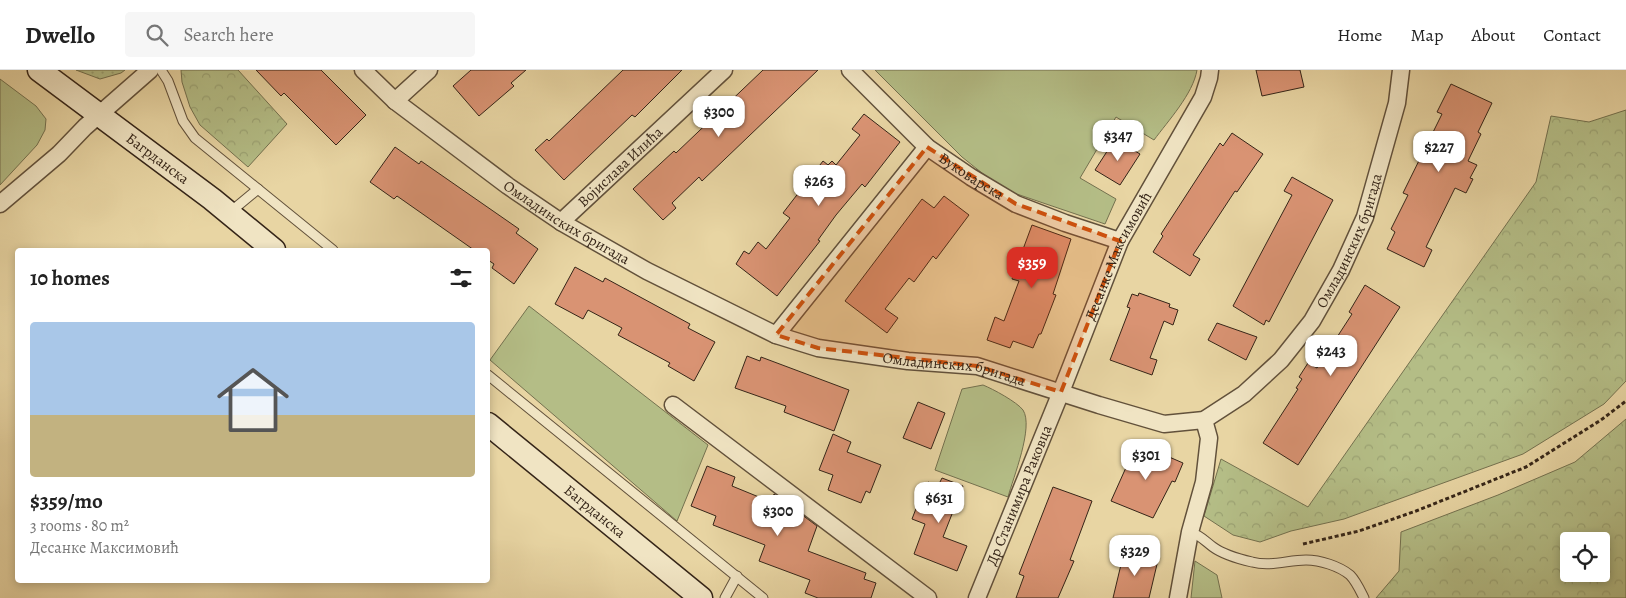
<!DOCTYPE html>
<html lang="en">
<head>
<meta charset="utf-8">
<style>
	:root { --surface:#fff; --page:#f6f6f6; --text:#222; --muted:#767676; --line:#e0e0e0; --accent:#d93025 }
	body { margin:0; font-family:Alegreya,serif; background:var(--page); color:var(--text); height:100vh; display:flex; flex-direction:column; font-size:19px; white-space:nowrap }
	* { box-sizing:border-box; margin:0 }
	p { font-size:16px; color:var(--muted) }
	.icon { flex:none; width:28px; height:28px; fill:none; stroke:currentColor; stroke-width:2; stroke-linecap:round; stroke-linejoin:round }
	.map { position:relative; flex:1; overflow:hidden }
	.side { position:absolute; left:15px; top:178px; width:475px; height:335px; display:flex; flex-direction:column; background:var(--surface); border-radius:5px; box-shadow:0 2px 8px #0003 }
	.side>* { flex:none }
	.fabs { position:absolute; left:1560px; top:462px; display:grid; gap:10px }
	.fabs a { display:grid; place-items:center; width:50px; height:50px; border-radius:5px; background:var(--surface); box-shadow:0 2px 8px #0003; font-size:25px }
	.price { position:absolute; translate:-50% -42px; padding:0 11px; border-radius:10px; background:#fff; color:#222; font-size:16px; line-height:32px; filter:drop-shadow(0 1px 2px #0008) }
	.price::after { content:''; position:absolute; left:50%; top:30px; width:15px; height:11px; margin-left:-8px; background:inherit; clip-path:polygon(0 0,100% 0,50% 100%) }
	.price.current { background:var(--accent); color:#fff }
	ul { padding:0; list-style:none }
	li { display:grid; align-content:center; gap:10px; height:265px; padding:0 15px }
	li+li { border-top:1px solid var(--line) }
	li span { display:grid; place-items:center; height:155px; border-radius:5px; color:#555 }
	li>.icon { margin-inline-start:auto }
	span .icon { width:90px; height:90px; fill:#fffc; stroke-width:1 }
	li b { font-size:21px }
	h2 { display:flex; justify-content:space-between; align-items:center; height:60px; padding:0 15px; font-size:21px }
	header { display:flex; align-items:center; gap:30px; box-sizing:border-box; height:70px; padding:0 25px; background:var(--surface); border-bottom:1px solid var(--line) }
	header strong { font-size:24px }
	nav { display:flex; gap:28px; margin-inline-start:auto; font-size:18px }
	.search { width:350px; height:45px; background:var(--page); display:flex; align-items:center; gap:12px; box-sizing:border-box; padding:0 18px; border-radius:5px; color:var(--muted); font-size:19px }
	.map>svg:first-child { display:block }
	.green { fill:#b4bd86; stroke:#74714f }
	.forest { fill:url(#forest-crowns); stroke:#74714f; fill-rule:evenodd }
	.park { fill:url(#park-dots); stroke:#74714f }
	.building { fill:#d99373; stroke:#352518 }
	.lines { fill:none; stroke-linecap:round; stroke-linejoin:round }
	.lane-casing { stroke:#62513b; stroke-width:11 }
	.street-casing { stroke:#62513b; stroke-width:19 }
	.secondary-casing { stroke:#352518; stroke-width:25 }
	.path { stroke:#352518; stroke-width:3; stroke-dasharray:4 2.5; stroke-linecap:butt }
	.lane { stroke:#f0e4c3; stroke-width:9 }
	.street { stroke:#f0e4c3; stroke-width:16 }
	.secondary { stroke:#f0e4c3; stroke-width:22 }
	.marked { fill:#cd510e; fill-opacity:0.2; stroke:#cd510e; stroke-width:4; stroke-dasharray:10 6; stroke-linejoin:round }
	.labels { text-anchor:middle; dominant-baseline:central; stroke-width:4.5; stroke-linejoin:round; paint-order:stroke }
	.street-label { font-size:15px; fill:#352518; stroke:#f0e4c3 }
</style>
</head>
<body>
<header>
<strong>Dwello</strong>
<div class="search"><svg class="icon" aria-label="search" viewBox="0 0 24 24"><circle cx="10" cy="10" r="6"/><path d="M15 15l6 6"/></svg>Search here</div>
<nav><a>Home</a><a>Map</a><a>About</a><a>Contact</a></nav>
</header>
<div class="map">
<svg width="1626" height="528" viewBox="0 0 1626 528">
	<defs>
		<pattern id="forest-crowns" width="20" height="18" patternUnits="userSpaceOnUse" patternTransform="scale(1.25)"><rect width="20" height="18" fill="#b4bd86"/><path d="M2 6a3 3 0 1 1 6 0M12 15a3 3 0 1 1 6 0" fill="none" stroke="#9ba273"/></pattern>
		<pattern id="park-dots" width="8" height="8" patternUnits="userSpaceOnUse" patternTransform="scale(1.25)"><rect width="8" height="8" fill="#b4bd86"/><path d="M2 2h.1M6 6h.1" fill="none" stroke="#9ba273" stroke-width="1.8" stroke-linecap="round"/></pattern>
	</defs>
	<rect width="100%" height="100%" fill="#e8d5a3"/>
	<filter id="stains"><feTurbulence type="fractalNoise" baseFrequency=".004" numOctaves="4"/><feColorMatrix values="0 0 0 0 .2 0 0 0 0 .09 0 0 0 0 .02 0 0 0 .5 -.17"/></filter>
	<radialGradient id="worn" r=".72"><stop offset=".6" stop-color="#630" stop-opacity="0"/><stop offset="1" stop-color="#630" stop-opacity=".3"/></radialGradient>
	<g class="green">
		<path d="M875 0H1197C1193 24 1168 51 1154 70L1116 47 1080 108 1116 129 1105 154 1002 119 962 87Z"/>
		<polygon points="0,9 36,36 46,49 45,60 37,75 0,115"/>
		<polygon points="529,236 708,375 677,451 490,290"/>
		<path d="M983 315C993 319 1017 332 1023 340 1034 357 1013 408 1008 427L935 400 962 319Z"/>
		<polygon points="1195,491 1217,505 1222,528 1191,528"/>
	</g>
	<g class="forest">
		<polygon points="181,0 238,0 287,54 248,97 200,55 190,37 182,12"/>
		<polygon points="1626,40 1626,311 1604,334 1523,384 1344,449 1291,461 1260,472 1233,465 1204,446 1221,389 1308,437 1536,112 1551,46 1589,52"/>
		<path d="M1626 349V528H1376L1399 501 1401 462 1498 425 1575 392ZM1601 471V504H1569V471Z"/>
	</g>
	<polygon class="park" points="76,0 125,0 121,3 100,9"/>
	<g class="building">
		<polygon points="256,0 321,0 366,45 336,75 284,23 281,26"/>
		<polygon points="471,0 526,0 511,13 514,16 479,46 453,16"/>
		<polygon points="623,0 682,0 635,47 632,45 564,110 535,80 547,69 549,71"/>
		<polygon points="763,0 818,0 702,111 699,107 672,133 676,138 663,150 633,119 674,81 676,83"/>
		<polygon points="1256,0 1300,0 1304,17 1262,26"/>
		<polygon points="1451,14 1492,33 1478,62 1481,64 1468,91 1477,95 1470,108 1473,109 1466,123 1455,118 1426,177 1432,180 1424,197 1387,179 1395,162 1391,159 1408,125 1403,123 1442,44 1437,42"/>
		<polygon points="864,44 900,72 865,117 862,114 836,145 818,170 820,171 777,226 736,194 744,181 749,184 758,172 766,179 790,148 783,143 823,91 828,95 832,91 836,95 860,65 852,59"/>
		<polygon points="1232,63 1263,84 1237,122 1235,121 1193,185 1200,189 1190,206 1153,182 1163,166 1161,164 1220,73 1223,76"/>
		<polygon points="1115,69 1140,84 1120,115 1095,100"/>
		<polygon points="395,77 419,94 421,91 519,159 516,163 538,179 514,214 492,198 494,194 488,190 488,180 474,180 397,126 394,129 370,112"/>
		<polygon points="1292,107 1333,130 1269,252 1266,250 1264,255 1233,236 1292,125 1284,121"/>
		<polygon points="944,126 969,145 936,189 933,186 914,212 909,208 885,239 898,248 887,263 845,231 922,129 934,138"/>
		<polygon points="1032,155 1071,169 1053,224 1056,225 1041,264 1039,264 1033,278 1013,271 1010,278 987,270 995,247 1004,251 1019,211 1012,209"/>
		<polygon points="575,197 603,212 605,208 690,254 688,258 715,272 694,311 668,296 670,293 618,265 622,258 588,240 583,249 555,234"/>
		<polygon points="1365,215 1400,237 1298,395 1263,373 1298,319 1296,318 1302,309 1299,307 1308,293 1317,298 1352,244 1349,242"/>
		<polygon points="1139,223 1170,234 1169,237 1178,240 1173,255 1164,251 1150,288 1157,290 1152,305 1110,290 1130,238 1127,237 1132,224 1138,226"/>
		<polygon points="1217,253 1257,267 1246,290 1208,270"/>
		<polygon points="747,286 760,291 761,287 849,320 834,361 784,342 786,336 735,318"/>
		<polygon points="918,332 945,343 931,379 903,368"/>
		<polygon points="833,364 851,372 847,382 881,395 870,423 866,421 861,433 828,420 833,405 819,400"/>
		<polygon points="1137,373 1183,393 1175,412 1172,411 1153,448 1111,431"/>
		<polygon points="707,396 735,407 732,416 771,432 774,424 817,456 808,481 866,503 864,509 876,513 871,528 818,528 805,523 810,510 759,491 765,475 713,455 716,446 691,436"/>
		<polygon points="942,408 963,416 943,467 967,476 957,501 914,484 925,454 912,449 924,418 925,419 928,412 938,416"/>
		<polygon points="1053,417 1092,431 1070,490 1074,491 1058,528 1016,528 1024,506 1019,504"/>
		<polygon points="1124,482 1158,490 1149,528 1113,528"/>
	</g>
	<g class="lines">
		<g class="lane-casing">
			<g id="lane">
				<polyline points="161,0 168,11 183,51 195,68 333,180"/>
				<polyline points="229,143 258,119"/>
				<polyline points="488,305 763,528"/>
				<path d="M1190 462C1200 465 1205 471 1213 477 1224 485 1239 489 1252 492 1271 497 1288 490 1306 490 1320 490 1339 496 1350 505 1356 511 1360 520 1364 528"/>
				<polyline points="725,528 737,506"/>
			</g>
		</g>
		<g class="street-casing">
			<g id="street">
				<path id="s1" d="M363 0 395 31 508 116 561 152 647 201 776 265 818 278 908 291 977 296 1099 335 1164 354 1204 350 1244 324 1281 290 1312 251 1341 200 1365 147 1397 33 1401 0"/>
				<path id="s2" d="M850 0 927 77 971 107 1016 134 1065 153 1120 171"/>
				<polyline points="395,31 429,0"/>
				<polyline points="0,134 59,84 85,57 150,0"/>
				<path id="s3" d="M561 152 724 0"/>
				<polyline points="776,265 927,77"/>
				<polyline points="673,335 928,528"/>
				<path id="s4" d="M977 528 1061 322 1120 171 1203 27 1209 8 1210 0"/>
				<polyline points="1178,528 1190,462 1204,412 1209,368 1204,350"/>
			</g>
		</g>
		<g class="secondary-casing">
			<g id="secondary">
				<path id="s5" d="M39 0 212 129 274 180"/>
				<path id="s6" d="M488 354 701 528"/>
			</g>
		</g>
		<polyline class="path" points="1303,474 1359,461 1416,441 1526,397 1601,350 1626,331"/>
		<use href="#lane" class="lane"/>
		<use href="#street" class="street"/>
		<use href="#secondary" class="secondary"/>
	</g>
	<path class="marked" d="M927 77 1016 134 1120 171 1061 322 977 296 818 278 776 265Z"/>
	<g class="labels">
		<g class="street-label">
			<text stroke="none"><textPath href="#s5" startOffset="148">Багрданска</textPath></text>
			<text stroke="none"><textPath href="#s3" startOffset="81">Војислава Илића</textPath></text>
			<text stroke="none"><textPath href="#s2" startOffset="162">Вуковарска</textPath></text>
			<text stroke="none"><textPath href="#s1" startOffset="255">Омладинских бригада</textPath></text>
			<text stroke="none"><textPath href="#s1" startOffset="1170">Омладинских бригада</textPath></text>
			<text stroke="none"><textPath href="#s4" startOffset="370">Десанке Максимовић</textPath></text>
			<text stroke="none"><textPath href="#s1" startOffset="675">Омладинских бригада</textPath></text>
			<text stroke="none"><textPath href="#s4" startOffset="111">Др Станимира Раковца</textPath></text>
			<text stroke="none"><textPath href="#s6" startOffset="138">Багрданска</textPath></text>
		</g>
	</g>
	<rect width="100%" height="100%" filter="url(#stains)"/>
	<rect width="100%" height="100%" fill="url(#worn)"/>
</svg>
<div class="fabs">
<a><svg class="icon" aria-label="locate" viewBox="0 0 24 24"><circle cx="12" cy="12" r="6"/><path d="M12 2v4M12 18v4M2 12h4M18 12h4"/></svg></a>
</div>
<b class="price" style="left:719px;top:68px">$300</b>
<b class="price" style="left:1118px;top:92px">$347</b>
<b class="price" style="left:1439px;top:103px">$227</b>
<b class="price" style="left:819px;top:137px">$263</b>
<b class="price current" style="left:1032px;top:219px">$359</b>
<b class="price" style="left:1331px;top:307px">$243</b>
<b class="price" style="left:1146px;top:411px">$301</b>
<b class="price" style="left:939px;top:454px">$631</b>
<b class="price" style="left:778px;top:467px">$300</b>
<b class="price" style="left:1135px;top:507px">$329</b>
<section class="side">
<h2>10 homes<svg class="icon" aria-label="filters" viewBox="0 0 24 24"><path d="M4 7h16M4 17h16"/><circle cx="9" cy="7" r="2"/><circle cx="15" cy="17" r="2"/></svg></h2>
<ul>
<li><span style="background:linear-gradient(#a9c7e8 60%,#c2b280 0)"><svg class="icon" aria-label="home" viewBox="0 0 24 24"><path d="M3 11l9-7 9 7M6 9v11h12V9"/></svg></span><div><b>$359/mo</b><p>3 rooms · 80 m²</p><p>Десанке Максимовић</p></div></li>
</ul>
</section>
</div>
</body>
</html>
